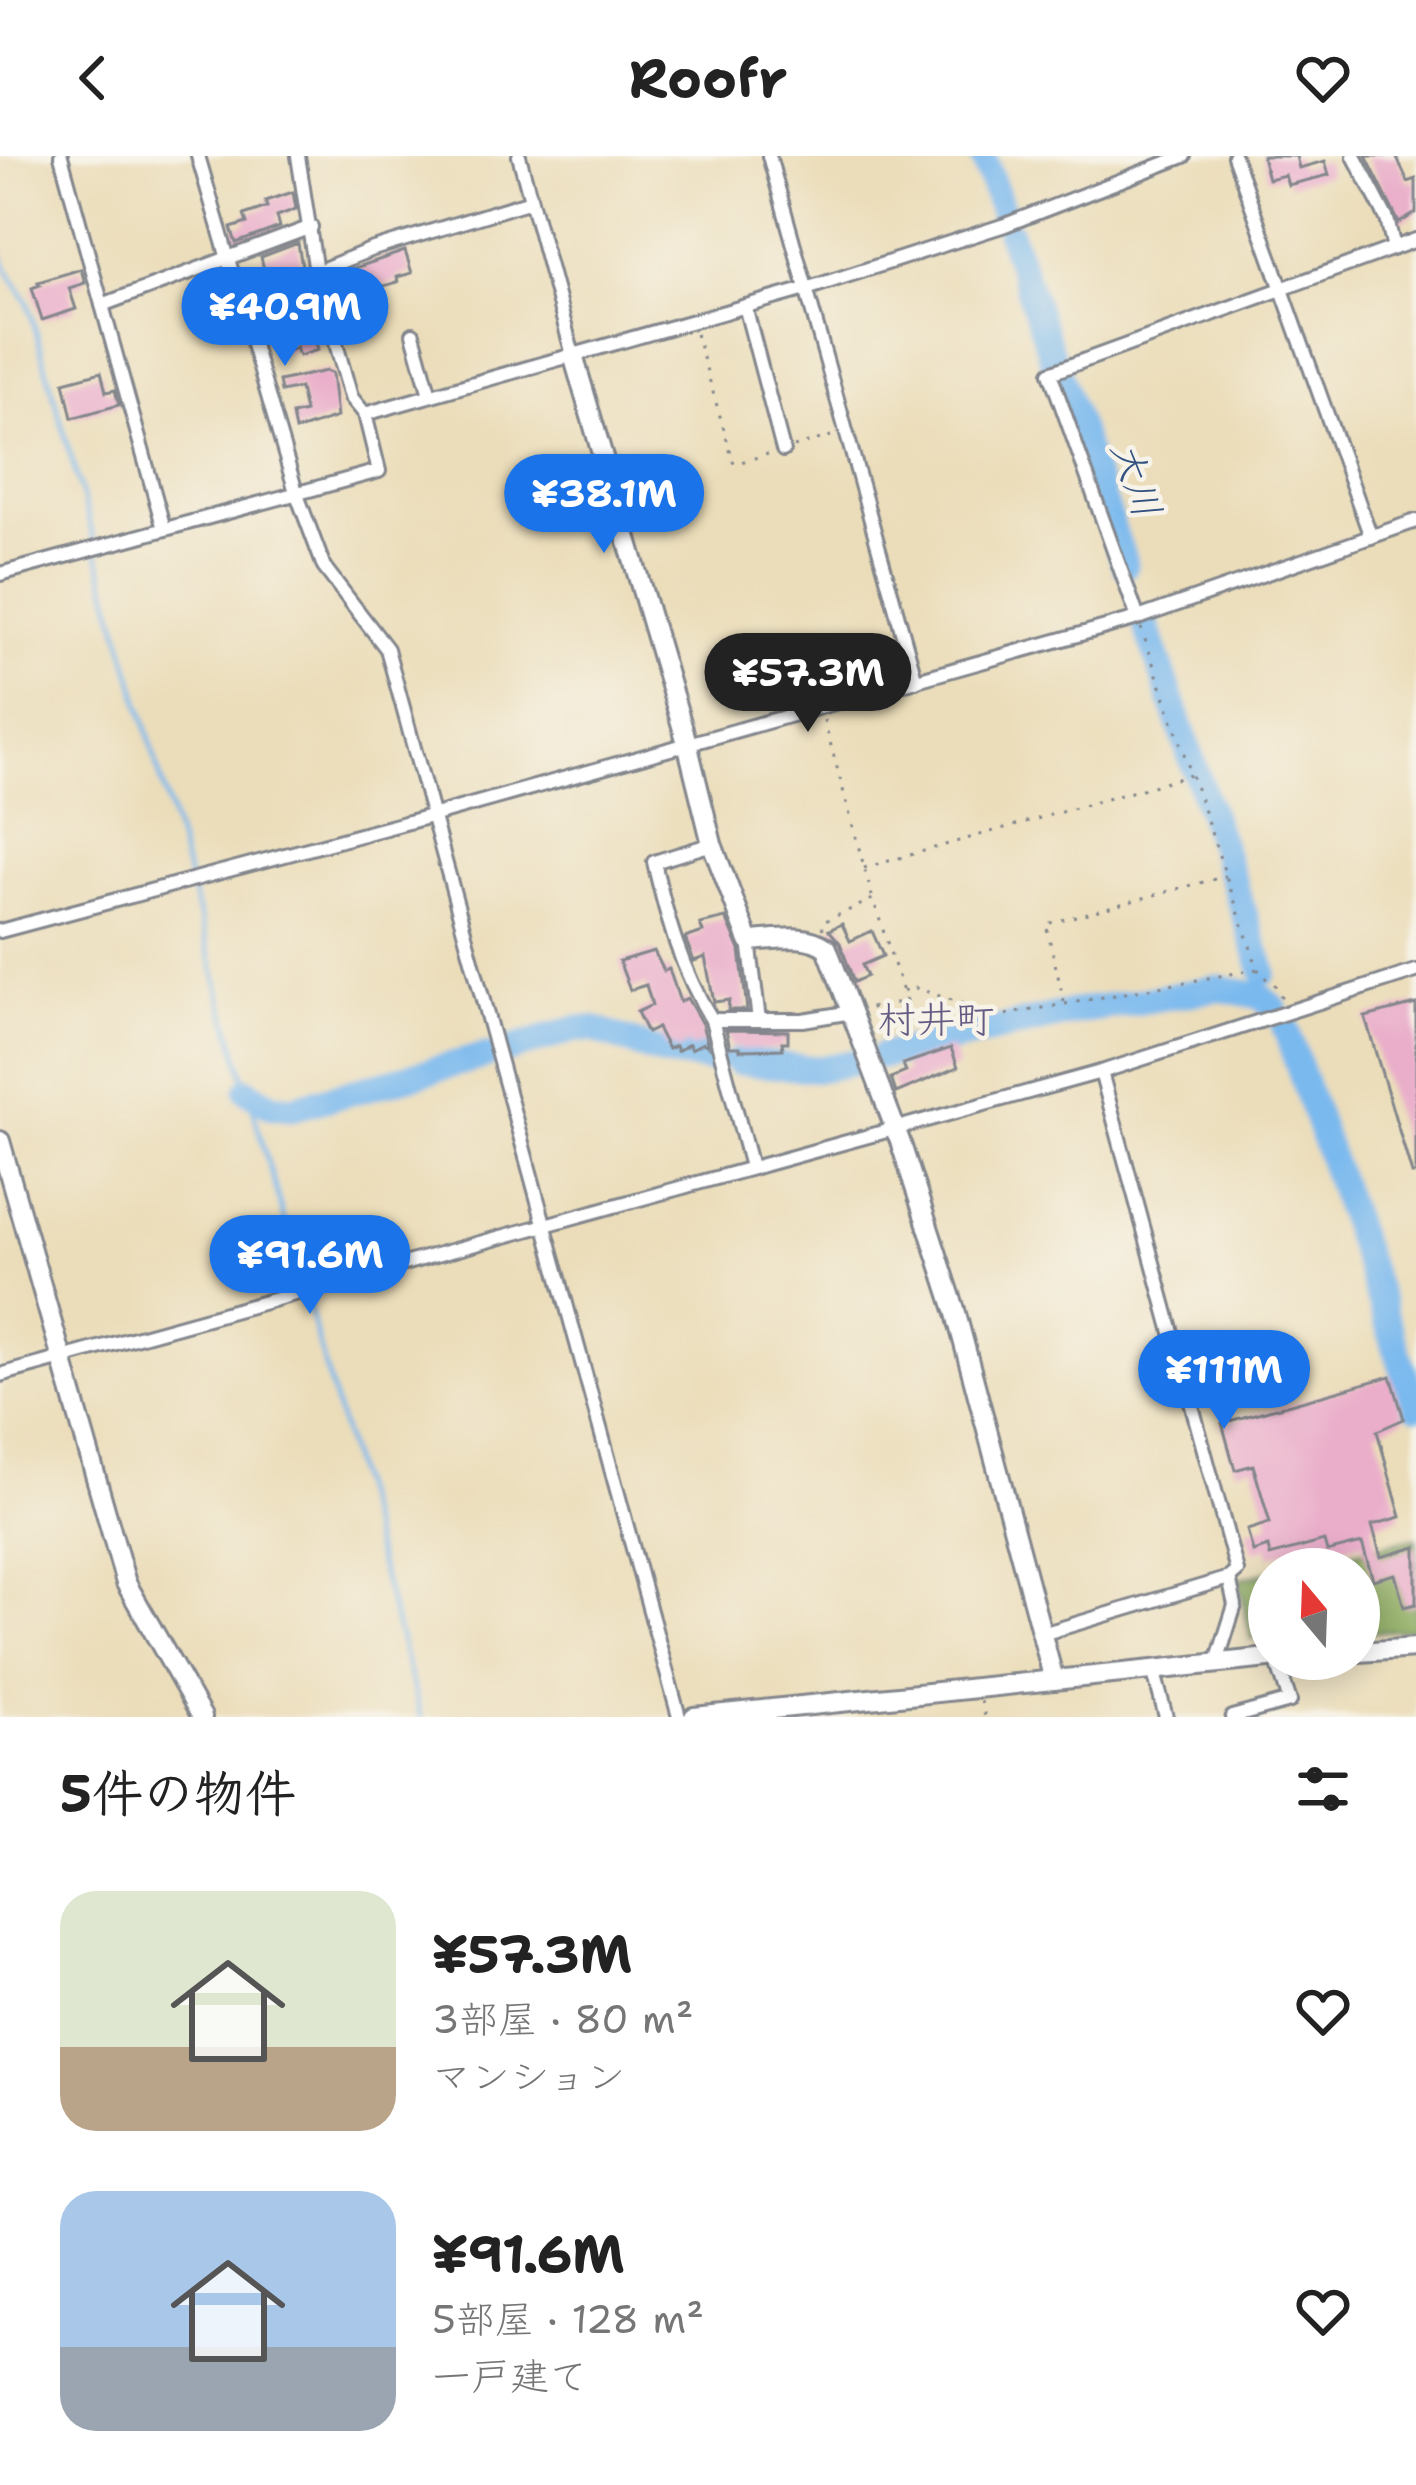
<!DOCTYPE html>
<html lang="ja">
<head>
<meta charset="utf-8">
<style>
	:root { --surface:#fff; --page:#f2f2f2; --text:#222; --muted:#767676; --accent:#1a73e8 }
	body { margin:0; font-family:"Shantell Sans","Klee One",sans-serif; background:var(--page); color:var(--text); height:100vh; display:flex; flex-direction:column; font-size:45px; white-space:nowrap }
	* { box-sizing:border-box; margin:0 }
	p { font-size:39px; color:var(--muted) }
	.icon { flex:none; width:66px; height:66px; fill:none; stroke:currentColor; stroke-width:2; stroke-linecap:round; stroke-linejoin:round }
	.map { position:relative; height:1561px; overflow:hidden }
	.sheet { display:flex; flex-direction:column; background:var(--surface); flex:1 }
	.sheet>* { flex:none }
	.needle { width:78px; rotate:341deg }
	.tools { position:absolute; left:1248px; top:1392px; display:grid; gap:24px }
	.tools a { display:grid; place-items:center; width:132px; height:132px; border-radius:50%; background:var(--surface); box-shadow:0 6px 30px #0003; font-size:60px }
	.price { position:absolute; translate:-50% -102px; padding:0 27px; border-radius:42px; background:var(--accent); color:#fff; font-size:39px; line-height:78px; filter:drop-shadow(0 3px 6px #0008) }
	.price::after { content:''; position:absolute; left:50%; top:72px; width:36px; height:27px; margin-left:-18px; background:inherit; clip-path:polygon(0 0,100% 0,50% 100%) }
	.price.on { background:#222; color:#fff }
	ul { padding:0; list-style:none }
	li { display:flex; align-items:center; gap:36px; height:300px; padding:0 60px }
	li span { display:grid; place-items:center; flex:none; width:336px; height:240px; border-radius:36px; color:#555 }
	li>.icon { margin-inline-start:auto }
	span .icon { width:144px; height:144px; fill:#fffc; stroke-width:1 }
	li b { font-size:51px }
	h2 { display:flex; justify-content:space-between; align-items:center; height:144px; padding:0 60px; font-size:51px }
	header { display:flex; justify-content:space-between; align-items:center; height:156px; padding:0 60px; background:var(--surface); font-size:54px; font-weight:700 }
	.map>svg:first-child { display:block }
	.forest { fill:#8cab5e; stroke:#546d5e; stroke-width:3 }
	.lines { fill:none; stroke-linecap:round; stroke-linejoin:round }
	.stream { stroke:#7ab9ee; stroke-width:4.5 }
	.river { stroke:#7ab9ee; stroke-width:27 }
	.building { fill:#eaaeca }
	.street-casing { stroke:#83868c; stroke-width:18 }
	.secondary-casing { stroke:#83868c; stroke-width:24 }
	.path { stroke:#83868c; stroke-width:3; stroke-dasharray:3 9; stroke-linecap:butt }
	.street { stroke:#fff; stroke-width:12 }
	.secondary { stroke:#fff; stroke-width:18 }
	.labels { text-anchor:middle; dominant-baseline:central; stroke-width:9; stroke-linejoin:round; paint-order:stroke }
	.water-label { font-size:39px; font-style:italic; fill:#335282; stroke:#f7f3e8 }
	.neighbourhood-label { font-size:39px; fill:#635b84; stroke:#f7f3e8 }
</style>
</head>
<body>
<header><svg class="icon" aria-label="back" viewBox="0 0 24 24"><path d="M15 5l-7 7 7 7"/></svg>Roofr<svg class="icon" aria-label="heart" viewBox="0 0 24 24"><path d="M12 20l-8-8c-3-5 5-10 8-4 3-6 11-1 8 4z"/></svg></header>
<div class="map">
<svg width="1416" height="1561" viewBox="0 0 1416 1561">
	<rect width="100%" height="100%" fill="#f7f3e8"/>
	<filter id="ink" filterUnits="userSpaceOnUse"><feTurbulence type="fractalNoise" baseFrequency=".00833" numOctaves="2"/><feDisplacementMap in="SourceGraphic" scale="24" xChannelSelector="R" yChannelSelector="G"/><feConvolveMatrix kernelMatrix="1 2 1 2 8 2 1 2 1" color-interpolation-filters="sRGB"/></filter>
	<filter id="wash" filterUnits="userSpaceOnUse"><feTurbulence type="fractalNoise" baseFrequency=".004" numOctaves="4" result="noise"/><feDisplacementMap in="SourceGraphic" scale="48" xChannelSelector="R" yChannelSelector="G"/><feGaussianBlur stdDeviation="2.7" result="paint"/><feColorMatrix in="noise" values="0 0 0 0 0 0 0 0 0 0 0 0 0 0 0 0 0 1.4 0 .05"/><feComposite in="paint" operator="in"/></filter>
	<g filter="url(#wash)">
		<rect width="100%" height="100%" fill="#ebddb9"/>
		<g class="forest">
			<polygon points="1416,1382 1416,1473 1359,1477 1359,1413 1282,1413"/>
			<polygon points="1269,1416 1269,1482 1251,1483 1239,1423"/>
		</g>
		<g class="lines">
			<g class="stream">
				<polyline points="0,92 5,110 28,147 302,1129"/>
				<polyline points="307,1145 421,1561"/>
			</g>
			<g class="river">
				<polyline points="983,0 1003,57"/>
				<polyline points="1009,77 1055,210"/>
				<polyline points="1059,219 1125,409"/>
				<polyline points="1145,466 1264,816"/>
				<polyline points="1285,871 1416,1250"/>
				<polyline points="509,894 575,873 593,873 663,898 712,904"/>
				<polyline points="882,900 1075,856 1219,832 1260,840 1274,852"/>
				<polyline points="737,906 818,913 856,906"/>
				<polyline points="248,935 272,950 292,952 485,900"/>
			</g>
		</g>
		<g id="blocks">
			<g class="building">
				<polygon points="1262,0 1296,0 1299,12 1325,5 1329,19 1288,29 1285,19 1268,23"/>
				<polygon points="1366,0 1396,0 1408,26 1416,23 1416,57 1399,67"/>
				<polygon points="293,36 296,53 277,60 280,71 236,87 231,72 247,67 244,59 267,51 265,45"/>
				<polygon points="298,87 308,145 313,144 322,178 315,184 318,194 299,200 296,192 274,199 266,178 281,173 277,153 263,156 259,137 269,134 261,101"/>
				<polygon points="405,95 412,117 397,121 398,126 369,134 371,140 354,144 346,115"/>
				<polygon points="81,113 85,127 69,132 76,153 42,164 32,132 40,129 38,126"/>
				<polygon points="326,215 332,217 337,261 295,275 292,259 305,256 300,232 281,236 279,225"/>
				<polygon points="101,216 106,236 115,234 119,249 72,262 64,226"/>
				<polygon points="726,762 740,794 747,854 728,854 729,844 714,846 705,801 694,805 685,782 703,776 700,768"/>
				<polygon points="842,768 850,785 872,775 883,800 862,809 867,820 854,826 840,787 829,774"/>
				<polygon points="654,795 664,815 669,813 680,846 687,842 702,868 708,890 703,887 691,893 689,888 677,895 675,890 668,893 657,872 647,877 637,856 652,849 646,829 630,834 619,805"/>
				<polygon points="1416,848 1416,1018 1412,1018 1365,861"/>
				<polygon points="726,874 788,875 788,886 782,886 783,893 740,894 740,891 730,891"/>
				<polygon points="951,892 958,911 896,937 891,922 906,916 903,908"/>
				<polygon points="1391,1220 1404,1263 1377,1275 1401,1361 1372,1369 1381,1401 1416,1391 1416,1448 1404,1451 1395,1418 1373,1424 1362,1387 1327,1396 1324,1385 1270,1400 1268,1391 1253,1396 1247,1374 1270,1367 1253,1309 1235,1314 1222,1267"/>
			</g>
		</g>
	</g>
	<g filter="url(#ink)">
		<use href="#blocks" fill-opacity="0" stroke="#83868c" stroke-width="3"/>
		<g class="lines">
			<g class="street-casing">
				<g id="street">
					<polyline points="61,0 102,149"/>
					<polyline points="198,0 296,336 324,411 387,493 679,1561"/>
					<polyline points="519,0 573,199"/>
					<polyline points="769,0 916,525"/>
					<polyline points="1234,0 1371,381"/>
					<polyline points="1354,0 1387,63 1394,92"/>
					<polyline points="316,116 370,94 531,45"/>
					<polyline points="745,150 783,294"/>
					<polyline points="413,178 430,239"/>
					<polyline points="365,258 806,133 1005,69 1184,0"/>
					<polyline points="164,373 102,149 311,71"/>
					<polyline points="0,418 379,315 365,258 351,241 316,116 298,0"/>
					<polyline points="1138,462 1050,217 1416,84"/>
					<path d="M712 688 654 706C667 763 681 814 712 864H803L852 856"/>
					<polyline points="0,775 431,660 1138,462 1416,365"/>
					<polyline points="749,785 759,864"/>
					<polyline points="712,864 751,1011"/>
					<polyline points="0,1219 1101,916 1416,815"/>
					<polyline points="1042,1478 1229,1422 1237,1415 1101,916"/>
					<polyline points="1217,1506 1235,1449 1229,1422"/>
					<polyline points="1153,1513 1166,1561"/>
					<polyline points="1232,1561 1290,1545 1276,1503"/>
				</g>
			</g>
			<g class="secondary-casing">
				<g id="secondary">
					<path d="M573 199 687 587 712 688 749 785C775 784 805 776 827 792L900 985 955 1154 1054 1524"/>
					<polyline points="0,985 126,1427 202,1561"/>
					<polyline points="1359,1496 1416,1492"/>
					<polyline points="694,1561 1269,1502"/>
				</g>
			</g>
			<g class="path">
				<polyline points="696,178 734,308 768,298"/>
				<polyline points="794,291 831,280"/>
				<polyline points="1141,472 1260,819 1274,827 1284,846"/>
				<polyline points="824,564 872,740"/>
				<polyline points="864,712 1191,619"/>
				<polyline points="823,773 821,767 873,743 906,845 870,852"/>
				<polyline points="903,835 916,832 999,860 1258,813"/>
				<polyline points="1064,846 1046,768 1226,720"/>
				<polyline points="981,1545 985,1561"/>
			</g>
			<use href="#street" class="street"/>
			<use href="#secondary" class="secondary"/>
		</g>
	</g>
	<g class="labels">
		<g class="water-label">
			<text transform="translate(1137 323) rotate(71)">大川</text>
		</g>
		<g class="neighbourhood-label">
			<text x="936" y="863">村井町</text>
		</g>
	</g>
</svg>
<div class="tools">
<a><svg class="needle" viewBox="-14 -14 28 28"><path d="M0-13l5 13h-10z" fill="#e53935"/><path d="M0 13l5-13h-10z" fill="#767676"/></svg></a>
</div>
<b class="price" style="left:285px;top:213px">¥40.9M</b>
<b class="price" style="left:604px;top:400px">¥38.1M</b>
<b class="price on" style="left:808px;top:579px">¥57.3M</b>
<b class="price" style="left:310px;top:1161px">¥91.6M</b>
<b class="price" style="left:1224px;top:1276px">¥111M</b>
</div>
<section class="sheet">
<h2>5件の物件<svg class="icon" aria-label="filters" viewBox="0 0 24 24"><path d="M4 7h16M4 17h16"/><circle cx="9" cy="7" r="2"/><circle cx="15" cy="17" r="2"/></svg></h2>
<ul>
<li><span style="background:linear-gradient(#dfe7d0 65%,#b9a48a 0)"><svg class="icon" aria-label="home" viewBox="0 0 24 24"><path d="M3 11l9-7 9 7M6 9v11h12V9"/></svg></span><div><b>¥57.3M</b><p>3部屋 · 80 m²</p><p>マンション</p></div><svg class="icon" aria-label="heart" viewBox="0 0 24 24"><path d="M12 20l-8-8c-3-5 5-10 8-4 3-6 11-1 8 4z"/></svg></li>
<li><span style="background:linear-gradient(#a9c7e8 65%,#9aa5b1 0)"><svg class="icon" aria-label="home" viewBox="0 0 24 24"><path d="M3 11l9-7 9 7M6 9v11h12V9"/></svg></span><div><b>¥91.6M</b><p>5部屋 · 128 m²</p><p>一戸建て</p></div><svg class="icon" aria-label="heart" viewBox="0 0 24 24"><path d="M12 20l-8-8c-3-5 5-10 8-4 3-6 11-1 8 4z"/></svg></li>
</ul>
</section>
</body>
</html>
